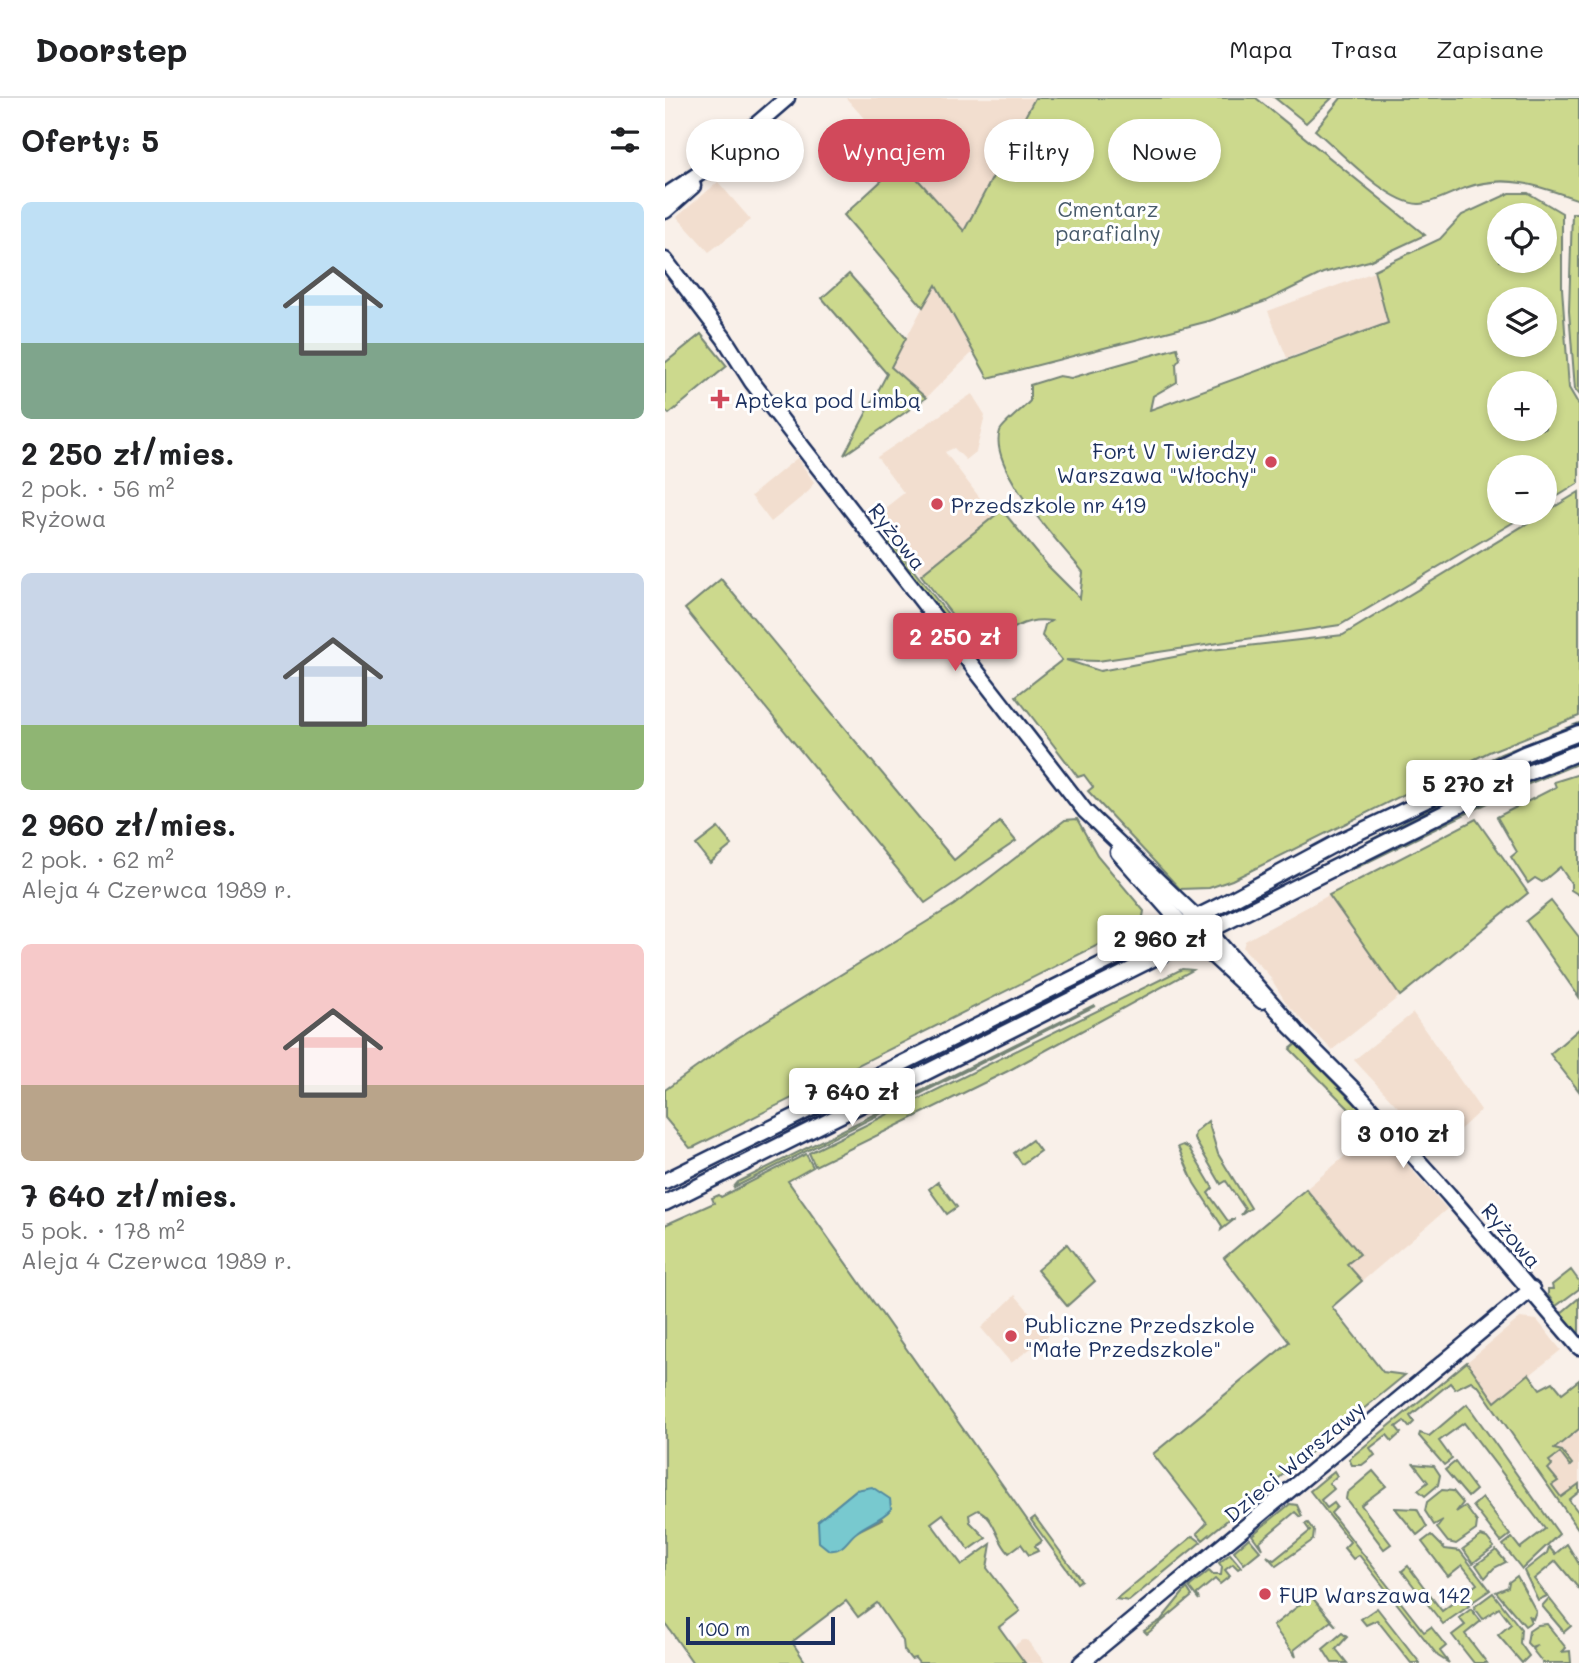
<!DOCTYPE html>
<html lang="pl">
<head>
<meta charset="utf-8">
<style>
	:root { --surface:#fff; --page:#f2f2f2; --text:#202124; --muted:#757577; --line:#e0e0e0; --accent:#d1495b }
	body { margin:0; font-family:Mali,sans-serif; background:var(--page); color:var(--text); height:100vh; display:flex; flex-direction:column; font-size:26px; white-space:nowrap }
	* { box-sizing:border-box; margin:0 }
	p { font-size:23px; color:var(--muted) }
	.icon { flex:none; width:38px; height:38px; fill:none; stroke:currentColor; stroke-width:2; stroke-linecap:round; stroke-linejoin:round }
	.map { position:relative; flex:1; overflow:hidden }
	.sheet { display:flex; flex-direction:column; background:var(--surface); width:665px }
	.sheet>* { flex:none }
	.banner { position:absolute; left:21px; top:21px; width:665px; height:63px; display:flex; gap:14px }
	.tools { position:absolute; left:822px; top:105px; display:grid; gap:14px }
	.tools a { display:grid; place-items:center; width:70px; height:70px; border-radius:50%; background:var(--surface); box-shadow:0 4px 10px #0003; font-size:35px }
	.scale { position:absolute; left:21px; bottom:18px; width:149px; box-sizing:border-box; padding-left:7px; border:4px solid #1b2f5e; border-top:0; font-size:19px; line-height:24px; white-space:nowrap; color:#1b2f5e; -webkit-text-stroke:5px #fff; paint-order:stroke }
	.price { position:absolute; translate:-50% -60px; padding:0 16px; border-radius:7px; background:#fff; color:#222; font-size:23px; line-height:46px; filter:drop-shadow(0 2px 4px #0008) }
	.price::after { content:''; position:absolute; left:50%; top:42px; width:21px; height:16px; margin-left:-10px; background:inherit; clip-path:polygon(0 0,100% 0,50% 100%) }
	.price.active { background:var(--accent); color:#fff }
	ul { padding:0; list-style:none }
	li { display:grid; align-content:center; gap:14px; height:371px; padding:0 21px }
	li span { display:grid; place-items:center; height:217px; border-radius:10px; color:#555 }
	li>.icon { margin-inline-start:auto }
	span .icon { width:126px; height:126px; fill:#fffc; stroke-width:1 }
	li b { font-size:30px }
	h2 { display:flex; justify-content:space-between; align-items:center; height:84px; padding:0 21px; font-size:30px }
	.pill { padding:0 24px; border-radius:32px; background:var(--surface); box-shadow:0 4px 10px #0003; font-size:24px; line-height:63px }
	.pill.active { background:var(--accent); color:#fff }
	header { display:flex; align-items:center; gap:42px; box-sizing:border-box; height:98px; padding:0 35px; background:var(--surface); border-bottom:2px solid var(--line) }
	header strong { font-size:33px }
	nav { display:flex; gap:38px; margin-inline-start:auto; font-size:24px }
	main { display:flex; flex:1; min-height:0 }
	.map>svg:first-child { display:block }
	.built { fill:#f2decf }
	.green { fill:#ccd98d; stroke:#748476; stroke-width:2; fill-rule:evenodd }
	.water { fill:#78c9cf; stroke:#538ba2; stroke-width:2 }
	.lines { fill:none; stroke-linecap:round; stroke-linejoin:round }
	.secondary-casing { stroke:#1b2f5e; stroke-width:19 }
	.secondary { stroke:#fff; stroke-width:14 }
	.poi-dot { fill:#d1495b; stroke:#fff; stroke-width:2.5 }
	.labels { text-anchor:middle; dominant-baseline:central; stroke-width:6; stroke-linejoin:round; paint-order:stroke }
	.park-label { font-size:21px; fill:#475a6a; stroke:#fff }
	.poi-label { font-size:21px; fill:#1b2f5e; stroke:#fff; text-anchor:start }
	.street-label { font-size:21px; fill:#1b2f5e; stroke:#fff }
</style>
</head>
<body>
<header>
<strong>Doorstep</strong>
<nav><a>Mapa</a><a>Trasa</a><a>Zapisane</a></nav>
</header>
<main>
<section class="sheet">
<h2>Oferty: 5<svg class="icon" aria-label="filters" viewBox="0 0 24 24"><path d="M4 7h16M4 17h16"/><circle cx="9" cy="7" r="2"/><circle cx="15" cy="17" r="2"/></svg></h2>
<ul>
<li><span style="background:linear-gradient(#bfe0f5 65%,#7fa58c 0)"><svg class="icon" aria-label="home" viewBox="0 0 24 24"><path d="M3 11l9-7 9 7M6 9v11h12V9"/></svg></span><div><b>2 250 zł/mies.</b><p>2 pok. · 56 m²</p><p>Ryżowa</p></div></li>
<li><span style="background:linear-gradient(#c9d6e8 70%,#8fb573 0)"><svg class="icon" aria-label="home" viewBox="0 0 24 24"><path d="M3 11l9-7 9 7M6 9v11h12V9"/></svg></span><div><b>2 960 zł/mies.</b><p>2 pok. · 62 m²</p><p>Aleja 4 Czerwca 1989 r.</p></div></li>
<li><span style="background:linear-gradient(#f6c9c9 65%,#b9a48a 0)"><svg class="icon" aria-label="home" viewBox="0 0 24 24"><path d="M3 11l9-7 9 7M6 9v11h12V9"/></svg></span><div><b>7 640 zł/mies.</b><p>5 pok. · 178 m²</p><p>Aleja 4 Czerwca 1989 r.</p></div></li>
</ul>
</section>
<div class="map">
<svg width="914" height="1565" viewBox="0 0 914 1565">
	<rect width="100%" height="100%" fill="#f9f0e9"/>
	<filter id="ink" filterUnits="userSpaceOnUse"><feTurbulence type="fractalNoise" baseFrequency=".0143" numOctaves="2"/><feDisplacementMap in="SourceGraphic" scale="14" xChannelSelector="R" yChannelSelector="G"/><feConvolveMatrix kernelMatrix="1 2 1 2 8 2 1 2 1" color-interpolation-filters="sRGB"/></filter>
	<g filter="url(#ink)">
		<g class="built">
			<polygon points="181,0 370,0 299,133"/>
			<polygon points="53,84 86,122 44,154 12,119"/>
			<polygon points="709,174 725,224 622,260 603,213"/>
			<polygon points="270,186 308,254 261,300 226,269"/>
			<polygon points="307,296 320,317 311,354 301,362 289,350 280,354 330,420 256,477 211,417 239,395 212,359"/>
			<polygon points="132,360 149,384 144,393 106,424 86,398"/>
			<polygon points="664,797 735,898 667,952 622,906 603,876 578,850 580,843"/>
			<polygon points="748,915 816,1012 773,1052 689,962"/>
			<polygon points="711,1032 782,1111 667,1209 559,1160"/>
			<polygon points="350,1197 384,1237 346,1265 316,1230"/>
			<polygon points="855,1220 872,1222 896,1252 830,1305 802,1264"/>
			<polygon points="914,1331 914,1386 896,1399 872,1365"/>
			<polygon points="357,1542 362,1542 380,1565 360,1565 348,1549"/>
		</g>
		<g class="green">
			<polygon points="370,0 591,0 760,137 704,163 658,175 601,203 544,223 323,280 271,187 258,209 179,117 237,64 299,133"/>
			<polygon points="610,0 667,0 641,25"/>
			<path d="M676 0H914V102C875 88 841 75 800 90 788 94 767 106 754 106 722 105 675 53 650 32Z"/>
			<path d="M845 95H863L897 115V190L904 290 914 307V385L880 406V369H835V415H864L675 527 433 563 401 562 435 573 546 552 678 537 914 394V618L824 654 567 782 544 790 515 791 423 693 428 689 419 677 413 679 351 598 397 562 377 538 380 527 386 523C356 518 339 537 317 555L256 477 337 412 382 467 415 500 418 474C396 446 322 370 335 333 337 327 359 310 365 303V287L394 278 406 280 512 250 515 261 511 266 512 284 488 298 485 312 723 225 709 172 775 141 797 117ZM835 117H880V163H835ZM835 201H880V247H835ZM835 285H880V331H835Z"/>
			<polygon points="907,115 914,115 914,296 910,291 904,213"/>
			<polygon points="184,176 241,240 226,269 261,300 179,357 222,276 157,200"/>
			<polygon points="36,236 62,268 4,316 0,312 0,265"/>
			<polygon points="223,440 312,553 315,558 310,563 219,444"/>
			<polygon points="56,481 289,762 335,724 351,743 260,805 20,511"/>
			<polygon points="914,625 914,629 880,640 728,709 836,656"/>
			<polygon points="914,643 914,647 864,666 702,744 827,678"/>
			<polygon points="914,662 914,665 849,692 685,773 686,769 828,698"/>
			<polygon points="914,676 914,797 906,792 906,785 895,769 877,784 870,780 863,785 846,759 852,754 832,719 891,689 889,684"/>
			<polygon points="412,721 432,757 479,813 477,825 29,1049 25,1050 0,1020 0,992 71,941 289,807 400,722"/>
			<polygon points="811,721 863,795 735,898 664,797"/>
			<polygon points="53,730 67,747 45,765 31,747"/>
			<polygon points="886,803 914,839 914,899 861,823"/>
			<polygon points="517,871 528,872 343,973 150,1068 144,1055"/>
			<polygon points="429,907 430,908 68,1090 73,1084"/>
			<polygon points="914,931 914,993 885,956"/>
			<polygon points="631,946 697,1013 688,1023 687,1014 625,951"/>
			<polygon points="543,1023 553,1056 586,1110 576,1117 580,1111 561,1083 556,1086 529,1040 530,1034"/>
			<polygon points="367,1042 375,1053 357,1066 349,1055"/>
			<polygon points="518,1047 524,1050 548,1090 543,1095 563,1123 570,1121 556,1132 557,1128 529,1085 513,1049"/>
			<path d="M141 1056 148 1069 123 1083 377 1443 370 1448 373 1453 364 1457 356 1446 344 1455C331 1442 330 1419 313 1412L304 1417 305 1424 321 1440 304 1452 278 1416 266 1425 297 1467 326 1446 322 1470 355 1513 334 1529 360 1565H254L250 1560 246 1561 239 1552 238 1543 212 1505 193 1519 181 1503 127 1544 141 1565H28L0 1525V1127L49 1105 47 1100 54 1097 56 1099ZM191 1392 217 1421 193 1433 153 1423Z"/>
			<polygon points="273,1084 292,1109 282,1116 264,1091"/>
			<polygon points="641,1091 695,1156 682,1166 697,1183 667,1209 718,1274 740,1277 538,1442 532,1435 542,1425 488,1356 624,1244 559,1160"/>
			<polygon points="402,1146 430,1183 402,1208 372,1172"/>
			<polygon points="906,1172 914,1183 914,1191 891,1208 883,1197 883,1191 888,1191 887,1187"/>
			<polygon points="914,1200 914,1240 895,1216"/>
			<polygon points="802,1264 830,1304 864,1276 875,1291 888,1284 897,1295 914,1282 914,1331 889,1351 897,1353 907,1366 905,1368 895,1355 884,1363 887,1367 883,1371 893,1383 887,1387 896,1399 914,1386 914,1394 904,1402 914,1415 914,1432 814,1289 806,1283 790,1291 785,1285 745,1318 749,1324 744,1329 739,1323 731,1329 736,1335 727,1343 722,1337 705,1350 710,1357 697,1367 687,1367 684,1361"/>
			<polygon points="802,1306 894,1436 857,1471 838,1447 847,1440 855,1450 880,1431 799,1325 774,1343 787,1361 779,1367 754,1338 755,1335 764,1338"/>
			<polygon points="790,1364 811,1392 803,1399 780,1372"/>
			<polygon points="749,1366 769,1368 775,1377 773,1387 760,1398 753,1392 763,1384"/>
			<polygon points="669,1373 672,1378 664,1385 669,1391 656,1402 662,1410 669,1405 672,1409 666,1415 759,1534 766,1529 781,1548 775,1553 784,1565 773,1558 694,1457 688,1461 679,1450 685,1444 645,1393"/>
			<polygon points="708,1373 721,1388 696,1407 726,1446 719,1451 681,1401 682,1395"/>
			<polygon points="777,1392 788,1393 798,1405 791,1414 800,1408 812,1424 811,1432 791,1446 783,1444 772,1430 778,1422 769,1427 760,1413 762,1404"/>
			<polygon points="817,1400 845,1437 836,1444 808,1408"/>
			<polygon points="625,1406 632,1407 637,1418 635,1419 630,1414 594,1444 597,1451 587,1437"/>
			<polygon points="730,1410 752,1411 762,1429 752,1437"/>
			<polygon points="370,1419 416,1482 412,1485 366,1422"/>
			<polygon points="643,1425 649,1433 648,1442 611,1468 602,1458 609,1462 645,1433 640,1426"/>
			<polygon points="766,1437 780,1451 795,1453 825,1492 806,1505 799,1496 812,1486 797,1467 783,1478 757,1444"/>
			<polygon points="528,1438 536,1444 464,1503 451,1501"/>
			<polygon points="816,1438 822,1440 829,1449 808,1465 798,1451"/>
			<polygon points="584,1440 595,1453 579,1466 569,1453"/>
			<polygon points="902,1446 914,1466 914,1491 891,1463 869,1481 882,1498 873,1502 859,1473 882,1455 884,1449 890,1456"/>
			<polygon points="831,1452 841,1464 829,1470 820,1480 811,1467"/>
			<polygon points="565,1456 576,1469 573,1471 568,1466 560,1472 565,1478 555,1486 550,1481 532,1496 534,1502 524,1489 544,1473 548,1477 556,1477 557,1469 554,1465"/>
			<polygon points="743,1468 777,1513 797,1498 804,1508 778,1526 737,1473"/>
			<polygon points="852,1478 871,1513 868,1521 863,1517 866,1524 860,1528 831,1494 843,1489 844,1484"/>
			<polygon points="522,1490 527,1498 482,1536 479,1533 496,1522"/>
			<polygon points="828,1495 856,1531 855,1545 864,1558 857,1565 833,1537 846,1526 834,1510 818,1521 809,1509"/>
			<polygon points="646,1498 671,1528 666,1523 629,1552 631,1559 608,1528"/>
			<polygon points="884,1500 906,1528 899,1534 877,1508"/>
			<polygon points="712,1510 755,1565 746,1565 712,1522 701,1527 696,1521"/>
			<polygon points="806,1511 816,1523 800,1536 822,1565 809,1565 787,1537 800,1527 794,1520"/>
			<polygon points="882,1526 901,1550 897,1554 905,1553 906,1565 878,1565 867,1551 872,1547 866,1549 862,1545 864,1533 873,1527"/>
			<polygon points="677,1535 682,1539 671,1551 682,1565 667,1565 658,1551"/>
		</g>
		<path class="water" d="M207 1389 225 1401 226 1411C216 1422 203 1425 192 1434 182 1441 179 1454 164 1452L154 1444 153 1423 191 1392Z"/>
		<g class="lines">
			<g class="secondary-casing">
				<g id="secondary">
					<polyline points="0,98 35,75 122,0"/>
					<polyline points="0,113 28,88"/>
					<polyline points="0,162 59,240 87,284 420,713 531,819 631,933"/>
					<polyline points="453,754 530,841 597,903"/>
					<polyline points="625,928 690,993 784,1097 914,1249"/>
					<polyline points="0,1083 558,806 677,742 859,656 914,635"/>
					<polyline points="0,1105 841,684 914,654"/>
					<polyline points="416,1565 867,1191"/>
				</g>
			</g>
			<use href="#secondary" class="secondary"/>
		</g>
	</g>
	<g class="poi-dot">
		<path d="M51.5 290.5h7v7h7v7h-7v7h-7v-7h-7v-7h7z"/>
		<circle cx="606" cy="364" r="7"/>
		<circle cx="272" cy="406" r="7"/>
		<circle cx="346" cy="1238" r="7"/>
		<circle cx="600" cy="1496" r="7"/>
	</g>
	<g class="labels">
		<g class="park-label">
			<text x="443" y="110">Cmentarz<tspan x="443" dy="24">parafialny</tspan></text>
		</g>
		<g class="poi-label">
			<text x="69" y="301">Apteka pod Limbą</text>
			<text x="592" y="352" text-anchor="end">Fort V Twierdzy<tspan x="592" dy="24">Warszawa "Włochy"</tspan></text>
			<text x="286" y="406">Przedszkole nr 419</text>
			<text x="360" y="1226">Publiczne Przedszkole<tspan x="360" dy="24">"Małe Przedszkole"</tspan></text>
			<text x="614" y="1496">FUP Warszawa 142</text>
		</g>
		<g class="street-label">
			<text transform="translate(233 438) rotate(52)">Ryżowa</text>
			<text transform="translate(847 1137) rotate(49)">Ryżowa</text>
			<text transform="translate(629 1363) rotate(-40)">Dzieci Warszawy</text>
		</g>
	</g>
</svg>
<div class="tools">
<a><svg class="icon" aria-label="locate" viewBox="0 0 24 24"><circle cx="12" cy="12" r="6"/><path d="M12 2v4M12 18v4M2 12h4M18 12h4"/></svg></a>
<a><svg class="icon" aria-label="layers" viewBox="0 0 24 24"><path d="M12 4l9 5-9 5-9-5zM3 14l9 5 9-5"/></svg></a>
<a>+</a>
<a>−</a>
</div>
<div class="scale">100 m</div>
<b class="price active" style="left:290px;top:575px">2 250 zł</b>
<b class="price" style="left:803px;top:722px">5 270 zł</b>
<b class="price" style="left:495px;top:877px">2 960 zł</b>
<b class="price" style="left:187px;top:1030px">7 640 zł</b>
<b class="price" style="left:738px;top:1072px">3 010 zł</b>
<div class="banner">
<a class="pill">Kupno</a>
<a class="pill active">Wynajem</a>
<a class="pill">Filtry</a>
<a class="pill">Nowe</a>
</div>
</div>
</main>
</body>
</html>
